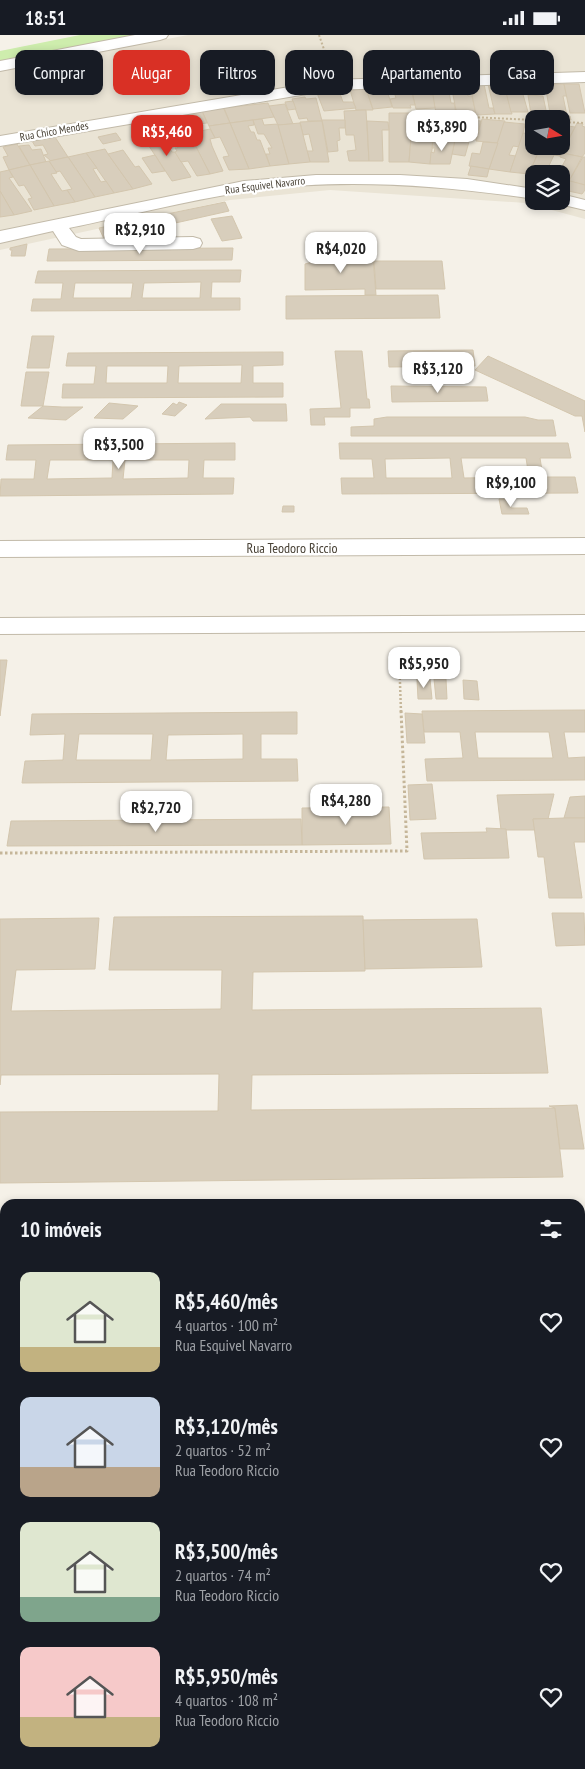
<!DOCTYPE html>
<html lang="pt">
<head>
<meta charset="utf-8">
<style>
	:root { --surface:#171b24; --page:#242831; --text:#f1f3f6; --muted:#9ea1a6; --accent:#d93025 }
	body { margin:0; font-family:"PT Sans Narrow",sans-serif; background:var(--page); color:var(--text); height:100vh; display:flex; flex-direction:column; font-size:19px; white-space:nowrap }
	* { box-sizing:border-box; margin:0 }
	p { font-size:16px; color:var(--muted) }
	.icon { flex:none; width:28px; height:28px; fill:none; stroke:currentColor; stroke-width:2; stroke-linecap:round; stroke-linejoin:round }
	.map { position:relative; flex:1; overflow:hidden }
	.details { position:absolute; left:0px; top:1164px; width:585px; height:571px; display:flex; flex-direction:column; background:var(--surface); border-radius:15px 15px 0 0; box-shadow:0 2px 8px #0003 }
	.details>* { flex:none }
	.banner { position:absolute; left:15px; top:15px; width:555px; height:45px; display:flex; gap:10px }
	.needle { width:32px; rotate:101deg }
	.tools { position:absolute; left:525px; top:75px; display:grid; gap:10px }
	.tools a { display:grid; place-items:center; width:45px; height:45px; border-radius:10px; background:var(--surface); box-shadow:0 2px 8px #0003; font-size:25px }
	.price { position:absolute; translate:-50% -42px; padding:0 11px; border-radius:10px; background:#fff; color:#222; font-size:16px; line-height:32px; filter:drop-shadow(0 1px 2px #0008) }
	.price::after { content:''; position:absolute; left:50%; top:30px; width:15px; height:11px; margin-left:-8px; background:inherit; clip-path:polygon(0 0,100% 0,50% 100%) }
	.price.active { background:var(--accent); color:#fff }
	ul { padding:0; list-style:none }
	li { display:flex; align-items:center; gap:15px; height:125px; padding:0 20px }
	li span { display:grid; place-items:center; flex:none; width:140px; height:100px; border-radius:10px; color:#555 }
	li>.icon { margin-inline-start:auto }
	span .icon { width:60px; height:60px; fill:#fffc; stroke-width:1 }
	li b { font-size:21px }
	h2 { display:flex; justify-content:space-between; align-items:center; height:60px; padding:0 20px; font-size:21px }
	.tag { padding:0 18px; border-radius:10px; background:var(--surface); box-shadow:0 2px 8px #0003; font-size:18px; line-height:45px }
	.tag.active { background:var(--accent); color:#fff }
	.status { display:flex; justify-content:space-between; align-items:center; height:35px; padding:0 25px; background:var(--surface); direction:ltr }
	.status svg { height:14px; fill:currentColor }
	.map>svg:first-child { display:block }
	.residential { fill:#eae4d5; fill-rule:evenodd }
	.green { fill:#ceedad }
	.building { fill:#d8cebc; stroke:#d3c6ae; fill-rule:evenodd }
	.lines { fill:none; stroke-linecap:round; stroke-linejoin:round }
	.minor-casing { stroke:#c2baa9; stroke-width:2 }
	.path-far2 { stroke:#c5b699; stroke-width:2; stroke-dasharray:2 2; stroke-linecap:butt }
	.path-far1 { stroke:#c5b699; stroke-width:2.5; stroke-dasharray:2 2; stroke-linecap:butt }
	.path { stroke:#c5b699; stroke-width:3; stroke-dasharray:2.5 2.5; stroke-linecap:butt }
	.minor { fill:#fff; fill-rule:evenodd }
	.labels { text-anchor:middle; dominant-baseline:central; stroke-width:4.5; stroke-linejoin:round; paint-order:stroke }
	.far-street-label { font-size:11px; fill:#494236; stroke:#fff }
	.street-label { font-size:14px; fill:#494236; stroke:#fff }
</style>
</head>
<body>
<div class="status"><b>18:51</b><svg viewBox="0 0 49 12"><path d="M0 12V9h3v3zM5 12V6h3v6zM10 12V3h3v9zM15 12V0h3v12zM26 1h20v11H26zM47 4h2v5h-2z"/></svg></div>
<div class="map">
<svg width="585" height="1734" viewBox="0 0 585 1734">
	<rect width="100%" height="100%" fill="#f5f1e8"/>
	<path class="residential" d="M188 0H585V184L526 168 330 155 230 165 0 215V36ZM534 84H561V111H534ZM534 139H561V166H534Z"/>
	<polygon class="green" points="80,0 141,0 0,26 0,16"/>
	<g class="building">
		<polygon points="466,49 468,61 472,61 476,79 457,80 451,50"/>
		<polygon points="470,49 484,49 489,73 493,73 495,79 476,80"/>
		<polygon points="488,49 504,49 512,79 495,79"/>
		<polygon points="504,49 520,49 528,77 511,77"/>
		<polygon points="545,49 564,49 567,61 563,61 567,81 570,81 571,85 551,84"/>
		<polygon points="564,49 579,49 585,78 570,78"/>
		<polygon points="448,51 451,68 454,68 456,78 436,77 430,52"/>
		<polygon points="428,52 430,60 433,60 435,73 416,74 411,53"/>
		<polygon points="411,53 415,70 410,70 411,73 393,73 390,64 396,63 393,54"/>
		<polygon points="366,54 373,75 356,75 350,55"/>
		<polygon points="387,55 392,72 373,74 367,56"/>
		<polygon points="339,56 343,67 353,67 356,73 324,76 317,58"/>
		<polygon points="528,60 543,61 547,80 531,79"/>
		<polygon points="305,62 306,64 316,63 322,86 308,86 307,83 299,84 292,64"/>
		<polygon points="293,66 296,74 288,75 285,67"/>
		<polygon points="268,68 274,82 230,88 224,73"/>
		<polygon points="285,69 293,89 278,90 269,71"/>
		<polygon points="223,72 230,88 209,91 202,76"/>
		<polygon points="366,75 369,126 349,126 347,116 356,115 354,100 346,100 344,76"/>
		<polygon points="202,76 207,88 192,90 187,79"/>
		<polygon points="389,78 413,78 409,127 389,127"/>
		<polygon points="413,78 437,79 436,88 420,87 420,92 435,93 430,129 409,127"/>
		<polygon points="187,79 190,86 159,90 155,85"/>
		<polygon points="437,82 459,84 455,105 441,103 442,98 434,97"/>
		<polygon points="262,84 264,90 278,89 289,129 270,131 266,119 270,119 268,113 272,113 264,99 258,99 253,85"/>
		<polygon points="459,84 481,86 476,104 470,103 465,121 452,119"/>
		<polygon points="482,84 505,86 498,108 476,106"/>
		<polygon points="155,85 159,90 138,94 134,89"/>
		<polygon points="253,85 254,90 248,91 251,97 254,97 257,105 260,105 270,131 249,134 230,88"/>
		<polygon points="322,85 345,85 345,93 339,93 340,105 337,106 338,116 328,117"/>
		<polygon points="322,86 329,127 310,127 307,116 313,116 309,99 303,100 300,87"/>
		<polygon points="367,86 388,87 389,95 382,95 383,126 369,126"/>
		<polygon points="504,87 525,89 520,112 513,111 509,120 516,121 510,137 489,134"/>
		<polygon points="230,88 249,134 229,135 223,122 229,121 220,102 215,103 209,91"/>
		<polygon points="300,88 310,127 289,129 278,90"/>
		<polygon points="526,88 534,89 534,111 541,111 529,139 510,137 523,98 532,99 533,94 525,93"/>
		<polygon points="577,88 583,89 582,91 585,92 585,118 582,122 562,118"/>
		<polygon points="561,90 575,92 560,121 554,120 545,139 529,139 541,111 561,111"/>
		<polygon points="194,94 196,97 210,94 215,103 210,104 212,111 223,136 210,139 187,95"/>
		<polygon points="116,98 121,105 103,109 98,102"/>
		<polygon points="164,98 166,102 162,102 172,117 175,117 191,142 172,146 143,102"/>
		<polygon points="55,102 68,122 51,126 44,120 48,119 43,110 35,111 32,106"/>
		<polygon points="433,104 455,105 450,129 430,129 431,117 434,118 435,113 432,113"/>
		<polygon points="193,106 210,139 197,141 188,126 181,127 175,117 177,116 175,113 178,113 176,109"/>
		<polygon points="483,107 498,108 489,134 469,131 472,118 480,119"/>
		<polygon points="17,109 30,130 9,135 3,122 8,121 3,112"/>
		<polygon points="29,110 32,115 41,114 46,127 30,130 19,111"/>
		<polygon points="105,114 108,119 133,154 114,158 86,118"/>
		<polygon points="123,115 135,132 139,131 152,149 133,154 108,119"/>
		<polygon points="86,118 97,133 93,134 101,147 106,146 114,158 95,162 68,122"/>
		<polygon points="562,118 582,122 569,146 561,144 561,139 551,139 555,132 561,133 566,124 560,122"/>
		<polygon points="155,120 165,136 152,138 142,123"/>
		<polygon points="68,122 95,162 75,167 67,155 72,154 60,136 56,137 49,126"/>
		<polygon points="583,122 585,122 585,150 569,146"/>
		<polygon points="49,126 57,138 51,139 62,156 67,155 75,167 54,171 30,130"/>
		<polygon points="30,130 54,171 34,175 28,164 32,163 24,150 19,151 9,135"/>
		<polygon points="471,131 489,134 487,142 468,140"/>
		<polygon points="9,135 13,142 9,143 32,176 14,180 0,156 0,137"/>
		<polygon points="570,146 585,150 585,155 582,159 564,155"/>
		<polygon points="0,156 14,180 0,182"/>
		<polygon points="225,167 229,176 104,204 99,193"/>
		<polygon points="232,181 242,203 222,206 211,184"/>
		<polygon points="27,209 25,221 11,221 12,215 10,215 10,213"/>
		<polygon points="233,213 232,225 47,226 49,214"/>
		<polygon points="324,222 373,222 376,260 365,260 365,254 305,255 305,229 324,224"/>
		<polygon points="374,226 442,226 445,254 376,254"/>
		<path d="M241 235 240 247H212L211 263H240V275L31 276 33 264H61L63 248H35L38 236ZM201 247 200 263H142L144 248ZM75 248H133L131 263H73Z"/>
		<polygon points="438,260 440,283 286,284 286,261"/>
		<polygon points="32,301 54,301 49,333 27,333"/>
		<polygon points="473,315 475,331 389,332 388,316"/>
		<polygon points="335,316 362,316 367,364 369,364 370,373 350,373 350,382 324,382 325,390 311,390 310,374 341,373"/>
		<path d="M283 317V330L253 331V348H283V362L62 363 63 349H94L96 331H66L68 318ZM242 330 241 348H178L179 331ZM107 331H168L167 348H106Z"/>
		<polygon points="488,321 585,366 585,397 582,381 575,381 475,335"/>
		<polygon points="26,337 49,337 43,371 21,371"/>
		<polygon points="391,351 486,352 488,366 392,367"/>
		<polygon points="179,367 187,370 175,381 162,379 173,368 177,370"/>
		<polygon points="109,368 129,370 138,371 123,384 94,383"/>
		<polygon points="221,369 286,369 287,386 253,386 250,382 205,384"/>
		<polygon points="43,371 62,372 83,372 66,385 28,383"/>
		<polygon points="387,382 525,382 538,385 553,385 556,401 351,401 351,392 374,391 374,384"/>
		<path d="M235 408V425H204L203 443H234L233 459 0 461 1 444H34L36 425H6L8 410ZM50 425H113L112 443 47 444ZM125 425H189L188 443 123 444Z"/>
		<path d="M339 408H568L571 423H540L543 442H575L578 458 342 459 341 443H374L372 424H340ZM450 423 452 443H386L385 424ZM461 423H526L529 442 464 443Z"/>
		<polygon points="499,464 510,464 511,473 527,473 529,479 502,479"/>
		<polygon points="283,471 294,471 294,477 282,477"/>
		<polygon points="0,625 7,625 0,681"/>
		<polygon points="417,644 430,644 432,664 418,664"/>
		<polygon points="434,644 446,644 447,664 436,664"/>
		<polygon points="463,645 477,646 479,665 464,664"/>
		<path d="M585 675V697H564L568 723 585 722V745L427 746 425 724 463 723 460 697H424L422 676ZM475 697H549L553 723H478Z"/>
		<path d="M297 677V699H261V724H297L298 746 22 748 25 726 63 725 65 699 30 700 32 679ZM79 699H153L151 725H76ZM243 699V724L166 725 168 700Z"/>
		<polygon points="405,678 422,679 425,708 407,708"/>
		<polygon points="432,749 436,784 410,785 408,750"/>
		<polygon points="554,759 548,784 533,784 535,795 501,795 497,760"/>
		<polygon points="585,761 585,783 564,783 570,762"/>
		<polygon points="389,772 391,809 302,810 302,773"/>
		<polygon points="564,783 585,783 585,807 574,807 582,863 549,863 544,822 538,822 533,784"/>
		<polygon points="301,784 302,810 7,811 11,786"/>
		<polygon points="486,793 506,794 509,823 424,824 421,798 487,797"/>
		<polygon points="552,878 584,878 585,910 556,911"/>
		<polygon points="363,881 365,936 253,937 252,975 541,973 548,1038 252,1040 251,1075 555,1073 563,1142 0,1148 0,1077 218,1076 219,1039 1,1040 0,1050 0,884 99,883 95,934 16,935 11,976 221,974 222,935 109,935 114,882"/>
		<polygon points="477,884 482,932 365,934 363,885"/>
		<polygon points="577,1070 584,1114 560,1114 555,1073 549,1071"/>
		<rect x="580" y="1427" width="5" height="132"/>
		<rect x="0" y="1532" width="5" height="175"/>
		<polygon points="580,1559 585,1559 585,1734 447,1734 447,1730 580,1730"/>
		<rect x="177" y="1730" width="48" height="4"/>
		<rect x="256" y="1730" width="35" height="4"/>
	</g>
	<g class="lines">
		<g class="minor-casing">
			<g id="minor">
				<polygon points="135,0 168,0 166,3 160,5 0,36 0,26"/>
				<polygon points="585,37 585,47 330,55 0,111 0,101 330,45"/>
				<path d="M316 140H400L467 144 534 154V164C441 150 337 142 243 157 185 166 127 181 69 193L76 202 81 204 193 202 200 204 202 208 200 212 193 214 79 216 62 210 53 196 0 208V196L244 146Z"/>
				<polygon points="561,159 585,165 585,175 555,168 553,166 561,166"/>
				<polygon points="585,503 585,519 0,522 0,506"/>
				<polygon points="585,580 585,596 0,599 0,583"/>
				<rect x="580" y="1209" width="5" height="30"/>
				<rect x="0" y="1285" width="5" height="32"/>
				<polygon points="580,1296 585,1297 585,1329 580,1328"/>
				<rect x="112" y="1730" width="40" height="4"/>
				<rect x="317" y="1730" width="40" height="4"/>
			</g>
		</g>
		<g class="path-far2">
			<polyline points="319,0 327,23"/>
			<polyline points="450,81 534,85"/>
			<polyline points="561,87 585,88"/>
		</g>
		<polyline class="path-far1" points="399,619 401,677"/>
		<polyline class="path" points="0,818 407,816 401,675"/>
		<use href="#minor" class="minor"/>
	</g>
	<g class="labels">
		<g class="far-street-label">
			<text transform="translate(54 96) rotate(-10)">Rua Chico Mendes</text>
			<text transform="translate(265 150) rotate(-7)">Rua Esquivel Navarro</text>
		</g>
		<g class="street-label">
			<text x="292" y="513">Rua Teodoro Riccio</text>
		</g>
	</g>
</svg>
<div class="tools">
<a><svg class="needle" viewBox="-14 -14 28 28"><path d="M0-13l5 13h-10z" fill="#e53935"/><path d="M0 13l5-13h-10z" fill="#9ea1a6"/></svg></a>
<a><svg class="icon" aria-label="layers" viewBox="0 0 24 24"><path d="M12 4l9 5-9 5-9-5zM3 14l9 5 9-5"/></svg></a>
</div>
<b class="price" style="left:442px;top:117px">R$3,890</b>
<b class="price active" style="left:167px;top:122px">R$5,460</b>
<b class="price" style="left:140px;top:220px">R$2,910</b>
<b class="price" style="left:341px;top:239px">R$4,020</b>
<b class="price" style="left:438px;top:359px">R$3,120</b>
<b class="price" style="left:119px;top:435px">R$3,500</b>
<b class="price" style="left:511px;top:473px">R$9,100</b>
<b class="price" style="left:424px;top:654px">R$5,950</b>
<b class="price" style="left:346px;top:791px">R$4,280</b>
<b class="price" style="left:156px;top:798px">R$2,720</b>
<div class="banner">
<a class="tag">Comprar</a>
<a class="tag active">Alugar</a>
<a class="tag">Filtros</a>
<a class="tag">Novo</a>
<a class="tag">Apartamento</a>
<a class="tag">Casa</a>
</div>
<section class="details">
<h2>10 imóveis<svg class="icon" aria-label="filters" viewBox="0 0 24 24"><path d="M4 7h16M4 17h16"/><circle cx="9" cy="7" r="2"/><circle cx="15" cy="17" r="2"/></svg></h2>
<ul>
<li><span style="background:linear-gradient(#dfe7d0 75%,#c2b280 0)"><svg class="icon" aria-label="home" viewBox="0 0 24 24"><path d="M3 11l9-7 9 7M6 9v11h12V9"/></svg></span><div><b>R$5,460/mês</b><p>4 quartos · 100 m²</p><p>Rua Esquivel Navarro</p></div><svg class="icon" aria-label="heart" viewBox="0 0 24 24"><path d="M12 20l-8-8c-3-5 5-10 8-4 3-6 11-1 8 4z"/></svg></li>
<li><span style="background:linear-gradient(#c9d6e8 70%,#b9a48a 0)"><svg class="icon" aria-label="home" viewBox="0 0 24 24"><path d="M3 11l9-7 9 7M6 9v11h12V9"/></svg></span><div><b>R$3,120/mês</b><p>2 quartos · 52 m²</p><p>Rua Teodoro Riccio</p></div><svg class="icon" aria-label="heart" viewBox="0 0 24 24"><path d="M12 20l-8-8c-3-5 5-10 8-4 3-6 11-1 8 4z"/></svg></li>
<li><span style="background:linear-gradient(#dfe7d0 75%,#7fa58c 0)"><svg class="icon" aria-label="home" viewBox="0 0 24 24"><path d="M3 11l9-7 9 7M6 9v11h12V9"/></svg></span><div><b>R$3,500/mês</b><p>2 quartos · 74 m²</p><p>Rua Teodoro Riccio</p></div><svg class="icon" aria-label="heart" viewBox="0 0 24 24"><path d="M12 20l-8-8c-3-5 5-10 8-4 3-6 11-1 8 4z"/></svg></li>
<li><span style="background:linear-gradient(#f6c9c9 70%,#c2b280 0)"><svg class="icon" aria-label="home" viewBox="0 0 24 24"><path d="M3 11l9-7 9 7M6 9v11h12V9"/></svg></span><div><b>R$5,950/mês</b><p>4 quartos · 108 m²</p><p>Rua Teodoro Riccio</p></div><svg class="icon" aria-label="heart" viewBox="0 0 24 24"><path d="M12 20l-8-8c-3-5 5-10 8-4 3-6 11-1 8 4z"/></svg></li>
</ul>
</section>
</div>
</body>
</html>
